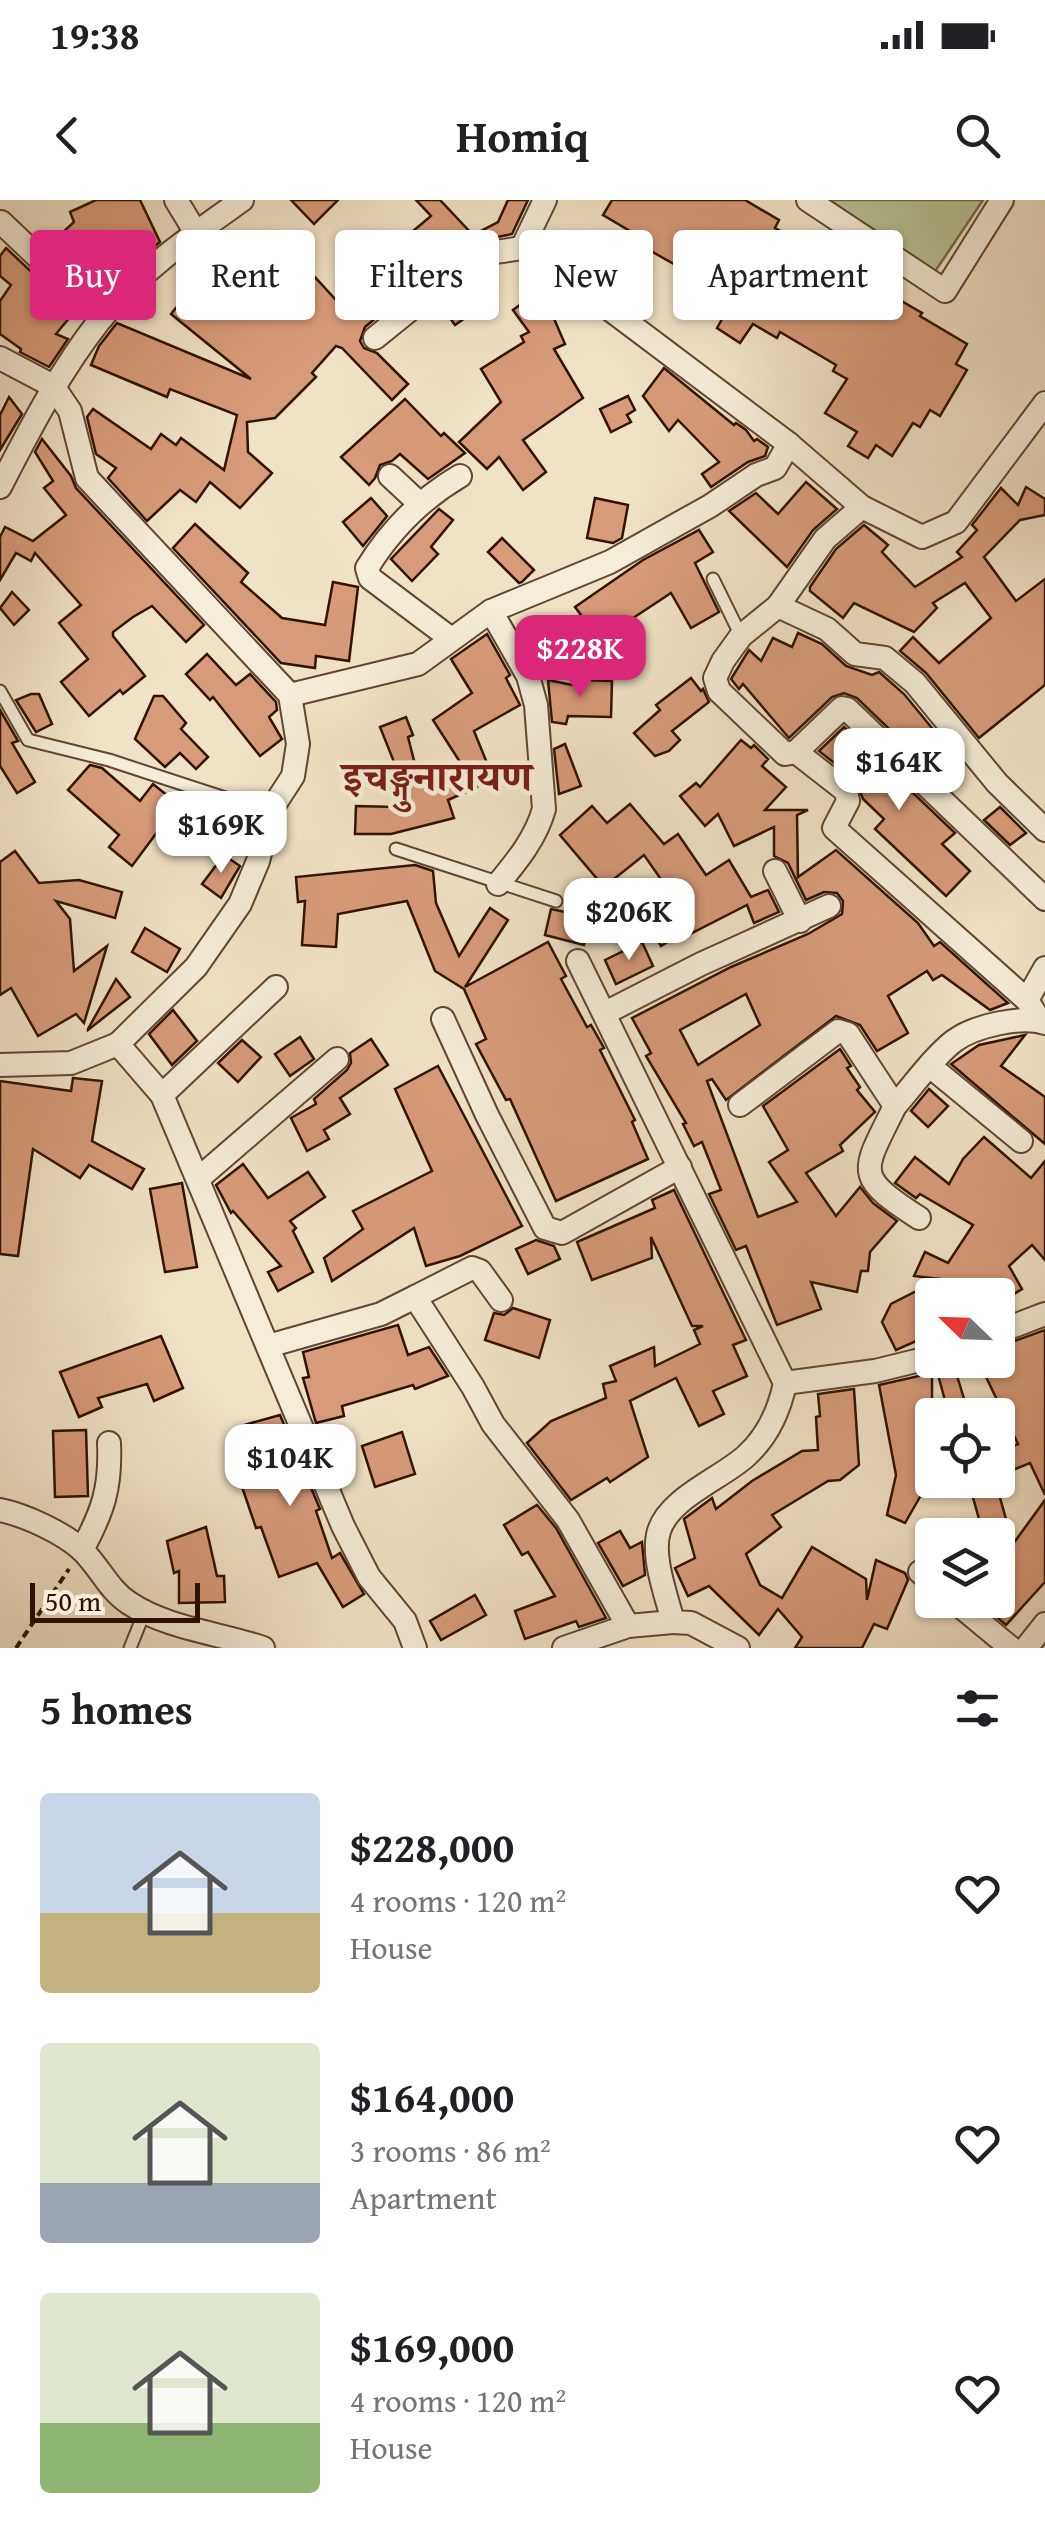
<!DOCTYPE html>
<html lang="en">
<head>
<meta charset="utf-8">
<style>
	:root { --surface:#fff; --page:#f2f2f2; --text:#202124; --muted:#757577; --accent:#db2777 }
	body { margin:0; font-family:"Gentium Book Plus","Noto Serif Devanagari",serif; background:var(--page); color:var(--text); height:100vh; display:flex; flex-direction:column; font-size:38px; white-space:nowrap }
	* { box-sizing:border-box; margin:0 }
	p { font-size:32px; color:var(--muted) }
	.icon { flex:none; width:55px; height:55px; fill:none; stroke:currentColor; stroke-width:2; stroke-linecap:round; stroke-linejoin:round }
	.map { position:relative; height:1448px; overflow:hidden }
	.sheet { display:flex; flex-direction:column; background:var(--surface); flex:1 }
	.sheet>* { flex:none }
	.guide { position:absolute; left:30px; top:30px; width:985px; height:90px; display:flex; gap:20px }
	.needle { width:65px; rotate:293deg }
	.fabs { position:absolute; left:915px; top:1078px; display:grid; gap:20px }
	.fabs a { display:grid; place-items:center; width:100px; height:100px; border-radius:10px; background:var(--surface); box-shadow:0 2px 8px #0004; font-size:50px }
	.scale { position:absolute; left:30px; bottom:25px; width:170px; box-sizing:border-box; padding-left:10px; border:5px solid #301200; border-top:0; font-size:28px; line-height:35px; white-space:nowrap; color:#301200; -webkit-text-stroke:8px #f5edd9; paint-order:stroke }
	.price { position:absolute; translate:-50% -85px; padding:0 22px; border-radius:20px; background:#fff; color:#222; font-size:32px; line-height:65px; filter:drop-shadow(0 2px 5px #0008) }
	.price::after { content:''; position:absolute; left:50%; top:60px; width:30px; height:22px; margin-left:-15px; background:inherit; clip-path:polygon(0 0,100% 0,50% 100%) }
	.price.active { background:var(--accent); color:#fff }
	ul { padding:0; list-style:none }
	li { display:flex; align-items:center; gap:30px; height:250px; padding:0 40px }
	li span { display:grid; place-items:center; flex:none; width:280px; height:200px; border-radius:10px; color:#555 }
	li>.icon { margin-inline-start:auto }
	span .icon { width:120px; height:120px; fill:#fffc; stroke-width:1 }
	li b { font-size:42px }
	h2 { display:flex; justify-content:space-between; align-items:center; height:120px; padding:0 40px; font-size:42px }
	.pill { padding:0 35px; border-radius:10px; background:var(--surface); box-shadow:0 2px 8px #0004; font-size:35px; line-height:90px }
	.pill.active { background:var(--accent); color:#fff }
	.status { display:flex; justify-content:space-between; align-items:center; height:70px; padding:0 50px; background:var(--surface); direction:ltr }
	.status svg { height:28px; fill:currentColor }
	header { display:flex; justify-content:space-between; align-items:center; height:130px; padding:0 40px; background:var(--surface); font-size:45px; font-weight:600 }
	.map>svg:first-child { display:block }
	.green { fill:#b8c496; stroke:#746b4b; stroke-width:2.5 }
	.building { fill:#d89b79; stroke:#301200; stroke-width:2.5; fill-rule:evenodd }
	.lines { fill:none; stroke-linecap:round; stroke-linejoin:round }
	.lane-casing { stroke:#604631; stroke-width:15 }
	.street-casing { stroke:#604631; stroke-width:26 }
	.path { stroke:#301200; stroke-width:4; stroke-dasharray:8 5; stroke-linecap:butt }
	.lane { stroke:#f5edd9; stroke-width:11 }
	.street { stroke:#f5edd9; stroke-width:22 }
	.labels { text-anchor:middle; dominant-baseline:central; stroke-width:9; stroke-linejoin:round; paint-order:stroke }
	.district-label { font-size:42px; font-weight:bold; fill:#7a1f14; stroke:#f5edd9 }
</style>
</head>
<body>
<div class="status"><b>19:38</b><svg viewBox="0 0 49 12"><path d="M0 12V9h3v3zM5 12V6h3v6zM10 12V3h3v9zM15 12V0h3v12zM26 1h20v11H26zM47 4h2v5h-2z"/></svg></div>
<header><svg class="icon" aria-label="back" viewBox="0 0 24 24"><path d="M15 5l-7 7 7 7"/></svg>Homiq<svg class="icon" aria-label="search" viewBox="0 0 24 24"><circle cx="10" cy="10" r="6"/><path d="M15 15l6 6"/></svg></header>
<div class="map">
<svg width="1045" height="1448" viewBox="0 0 1045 1448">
	<rect width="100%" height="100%" fill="#f0e3c5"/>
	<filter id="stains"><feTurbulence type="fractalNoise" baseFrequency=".002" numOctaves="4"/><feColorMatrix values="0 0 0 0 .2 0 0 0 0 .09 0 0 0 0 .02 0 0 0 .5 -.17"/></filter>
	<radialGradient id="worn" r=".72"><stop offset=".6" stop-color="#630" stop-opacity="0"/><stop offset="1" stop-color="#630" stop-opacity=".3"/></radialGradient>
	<polygon class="green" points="829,0 983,0 934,73"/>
	<g class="building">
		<polygon points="96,0 140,0 160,42 105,86 107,89 99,94 48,46 74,22 70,12"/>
		<polygon points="291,0 338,0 314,24"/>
		<polygon points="416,0 440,0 473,35 498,22 508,0 528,0 512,34 482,40 434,71 406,37 431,16"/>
		<polygon points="612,0 745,0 779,20 775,28 875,82 874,85 922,113 920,116 967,144 956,164 967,170 940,216 930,210 920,227 913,223 892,256 876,245 868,258 848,246 857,232 825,213 847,179 833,171 836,165 780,132 777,138 753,124 740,143 717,128 734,98 642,46 645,40 603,15"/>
		<polygon points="230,40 269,73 292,52 336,100 367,71 396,101 365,127 360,141 364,148 377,153 408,184 392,200 342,148 336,146 312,173 316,177 275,218 247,222 248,252 272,273 240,308 210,282 196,302 180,290 147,321 108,278 116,268 96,254 87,217 93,209 151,249 161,234 176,245 181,238 224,270 237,215 170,189 167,197 91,165 99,146 117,123 251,179 171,114"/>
		<polygon points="6,48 74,112 56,134 68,139 49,167 20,152 21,149 0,134 0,101 11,85 0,76 0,56"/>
		<polygon points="481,76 496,96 455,125 440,104"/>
		<polygon points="546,85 557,101 549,107 565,144 554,149 583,198 523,240 546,272 523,290 499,257 487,269 459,242 501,202 481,169 524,142 521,136 529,132 513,110"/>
		<polygon points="664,168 734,225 736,223 746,230 754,241 757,239 768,247 765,256 748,262 711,287 702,274 719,262 678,220 669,231 643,196"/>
		<polygon points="628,196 635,210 627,215 631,222 611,232 600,209"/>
		<polygon points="9,197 22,214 0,250 0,215"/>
		<polygon points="405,199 441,236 444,233 465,253 428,279 400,254 392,261 380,265 375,278 369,285 341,257"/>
		<polygon points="42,239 71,276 76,288 204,425 186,442 152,406 133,417 113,432 113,436 145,476 123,494 120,490 89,516 61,482 88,459 59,423 81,405 35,353 31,361 16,353 0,380 0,337 5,327 33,341 66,315 44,288 53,281 35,252"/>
		<polygon points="806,282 837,309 813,330 787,367 729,311 756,293 778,314"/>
		<polygon points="1026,287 1045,299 1045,315 1020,320 984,357 1016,401 1045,379 1045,485 979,538 926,473 900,451 913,437 939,463 991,418 965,383 933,403 937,408 914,432 854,403 843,418 810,391 810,387 836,349 864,325 888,345 882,352 915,387 962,357 957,352 977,330 972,325 1001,288 1018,305"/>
		<polygon points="371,298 387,316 363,346 343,322"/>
		<polygon points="595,298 628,305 622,338 613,343 587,338"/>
		<polygon points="439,309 453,320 431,347 438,354 412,381 391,359"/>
		<polygon points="195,324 248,373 241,382 282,418 325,425 333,382 358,387 349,461 316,456 315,468 281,463 173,348"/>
		<polygon points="699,330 713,352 695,363 719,412 691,428 671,393 618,428 628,442 611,455 575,407 643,360"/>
		<polygon points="502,338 534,370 522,382 519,383 488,352"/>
		<polygon points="12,392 29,410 14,425 0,408"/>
		<polygon points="798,433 822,444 846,466 872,475 879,472 904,494 936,533 913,552 857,498 844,493 832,497 789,538 743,484 739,489 731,479 749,450 761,461 773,438 792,447"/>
		<polygon points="487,434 510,475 506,478 520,505 474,531 489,568 472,575 477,587 448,600 454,618 391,634 355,634 356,606 396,607 388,574 398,572 380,527 406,517 413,535 408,537 419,580 460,562 433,520 472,493 451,459"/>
		<polygon points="207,454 236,485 250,474 276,502 277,510 269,517 282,539 260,556 213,497 210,500 186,474"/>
		<polygon points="691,478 701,491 703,489 709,502 672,531 680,540 669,551 655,556 634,533 660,510 656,505"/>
		<polygon points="548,480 582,487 582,480 612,481 611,517 568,516 566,524 552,522"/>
		<polygon points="31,494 39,494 52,524 36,532 16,500"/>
		<polygon points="154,496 163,496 186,523 181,529 208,557 196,569 180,553 165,567 135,539"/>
		<polygon points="0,510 18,541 12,543 35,582 17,593 0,566"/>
		<polygon points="844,527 955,633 942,644 970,671 946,696 875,629 884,619 863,599 856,580 819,551"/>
		<path d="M741 540 751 548 754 545 768 559 762 566 786 587 765 610H808L797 615 798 677 836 650 918 723 934 746 940 742 1008 803 990 810 942 775 933 780 927 771 888 796 908 833 877 851 860 825 836 816 726 900 712 879 707 881 758 1017 797 1002 769 962 788 950 763 906 840 849 851 866 847 868 860 887 857 890 875 912 840 945 843 951 806 973 836 1016 860 987 873 1003 897 1021 870 1052 868 1071H861L857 1092 811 1082 821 1109 777 1125 746 1046 736 1050 709 994 721 990 702 942 694 946 683 924 686 923 646 856 651 853 632 818 731 767 808 734 842 714 843 701 837 693 824 692 806 700 788 663 774 656V627L734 646 718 614 705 626 680 596 696 583 700 587ZM746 794 760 825 698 865 680 830Z"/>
		<polygon points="565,544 581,586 559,594 554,549"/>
		<polygon points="90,565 102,568 140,601 153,584 178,604 132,666 109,647 119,635 68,590"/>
		<polygon points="199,599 228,609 247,620 234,644 189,618"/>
		<polygon points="630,604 664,644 678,634 706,675 729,660 751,697 768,690 779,712 754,723 747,705 692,733 690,728 661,746 641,713 672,695 644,655 604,687 560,635 592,606 607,623"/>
		<polygon points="1000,607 1026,633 1010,645 984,620"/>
		<polygon points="15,651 39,683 79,680 122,692 115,718 56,701 70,719 74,771 107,746 84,823 76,814 38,836 11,788 0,795 0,662"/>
		<polygon points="224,655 240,666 221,698 202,684"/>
		<polygon points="415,665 433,671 436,703 459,756 490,708 508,720 465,787 548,742 566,776 561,779 587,827 591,825 604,848 600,850 635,920 632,922 648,959 556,1001 510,899 506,900 476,844 486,839 464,789 435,771 407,701 338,714 336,747 302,745 305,701 298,702 296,677"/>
		<polygon points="551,709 589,717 584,745 545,735"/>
		<polygon points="145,728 180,749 167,772 132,752"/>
		<polygon points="642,742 653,766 616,784 605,760"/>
		<polygon points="116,779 130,797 88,830 88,829"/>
		<polygon points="173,810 197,841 172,865 149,834"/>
		<polygon points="1025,835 1001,866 1045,897 1045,944 951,864 979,845"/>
		<polygon points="300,837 314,859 290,876 275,854"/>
		<polygon points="371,839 388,865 340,898 350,914 324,930 329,939 307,951 291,918 316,904 314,899 347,870 351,863 350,853"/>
		<polygon points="242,840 261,857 238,882 218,863"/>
		<polygon points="438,866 522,1026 460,1056 426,1066 414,1028 332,1081 324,1058 363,1029 353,1011 432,971 395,889"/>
		<polygon points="73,878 102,881 92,941 144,969 132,989 89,965 80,978 33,949 18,1056 0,1054 0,881 71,891"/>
		<polygon points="929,889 948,906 928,927 911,911"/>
		<polygon points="984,937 1031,978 1045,961 1045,1060 1032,1045 1009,1066 1022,1089 998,1104 998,1095 932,1095 932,1134 896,1150 882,1122 891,1104 940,1079 914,1076 925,1052 948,1063 973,1025 920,994 916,998 895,983 915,957 949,984 963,959"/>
		<polygon points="243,964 268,998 308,972 325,997 290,1021 296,1028 293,1031 313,1072 278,1091 268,1072 281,1066 233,1011 231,1013 216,985"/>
		<polygon points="182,983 197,1067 165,1072 150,989"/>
		<polygon points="674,990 746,1140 733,1145 747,1176 713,1191 724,1214 699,1226 676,1178 630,1201 648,1257 610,1282 607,1278 571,1300 527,1243 551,1221 606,1198 603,1184 616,1181 610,1166 654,1147 655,1166 700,1144 694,1130 703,1126 692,1126 651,1037 652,1058 592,1080 577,1042 655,1008 652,1000"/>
		<polygon points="536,1040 554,1046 560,1059 528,1074 516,1049"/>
		<polygon points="513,1108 550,1120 539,1158 485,1140 494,1113 504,1115"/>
		<polygon points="398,1125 408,1155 429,1147 448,1176 415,1189 413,1185 342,1206 344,1216 316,1223 303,1178 309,1177 303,1152"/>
		<polygon points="1045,1130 1045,1295 1030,1263 998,1276 998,1252 1018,1244 978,1160 998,1160 998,1147"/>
		<polygon points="161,1136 183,1188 154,1201 147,1184 98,1198 102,1207 79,1217 60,1172"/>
		<polygon points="954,1166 969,1215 949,1215 937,1171"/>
		<polygon points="932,1173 932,1276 905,1323 887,1315 896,1275 879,1185"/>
		<polygon points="854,1189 859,1265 840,1280 828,1281 772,1315 781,1327 746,1354 760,1385 782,1398 812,1347 866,1379 867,1400 876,1360 905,1373 908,1380 887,1429 874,1424 862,1448 795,1448 802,1437 778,1409 759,1435 709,1386 688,1396 675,1368 695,1358 684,1319 712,1298 716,1309 752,1281 802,1251 818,1250 816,1217 820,1216 818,1194"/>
		<polygon points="280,1215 320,1309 316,1311 332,1358 340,1353 364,1394 343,1407 317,1363 279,1377 261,1327 256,1328 238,1275 257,1270 244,1225"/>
		<polygon points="86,1230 88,1296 55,1297 53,1231"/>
		<polygon points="402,1232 415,1274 375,1287 362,1246"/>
		<polygon points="968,1280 995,1280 1013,1344 1045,1300 1045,1382 1006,1425 977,1400 998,1400 998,1329 983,1333"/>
		<polygon points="537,1305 556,1328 606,1418 579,1427 576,1421 525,1439 515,1411 555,1396 528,1352 522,1355 504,1325"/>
		<polygon points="206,1327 217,1376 224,1376 225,1402 179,1403 179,1371 174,1373 167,1341"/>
		<polygon points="620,1331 630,1348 642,1342 645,1375 623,1386 598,1343"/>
		<polygon points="475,1395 486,1415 441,1440 430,1421"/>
	</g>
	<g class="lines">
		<g class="lane-casing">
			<g id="lane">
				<polyline points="713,379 741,436"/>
				<polyline points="0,491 28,540 109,560 228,599 271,610"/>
				<polyline points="396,649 556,701"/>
				<polyline points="130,1448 145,1411"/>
			</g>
		</g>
		<g class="street-casing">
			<g id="street">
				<polyline points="176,0 196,33"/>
				<polyline points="545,0 522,48 575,83 789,244 862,307 922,337 956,322 1045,203"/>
				<polyline points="808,0 945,91 1002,0"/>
				<polyline points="1,22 102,118"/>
				<polyline points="375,138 449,78 489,53 522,48"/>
				<polyline points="0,158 53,186 70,211 87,278 290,495 298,544 293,576 271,610 258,661 240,704 196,767 118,844"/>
				<polyline points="390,276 420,304"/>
				<path d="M0 287C30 229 59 172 100 120 138 72 193 35 242 0"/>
				<polyline points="862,307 825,339 778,406 741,436 723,461 715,478 719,491 785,554 796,552 842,508 847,509 1045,699"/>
				<polyline points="778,406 827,429 855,454 885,458 915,483 997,583 1045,630"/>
				<path d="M491 411 528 476 536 505 544 609C536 638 517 661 498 684"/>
				<path d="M450 438 370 378 367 368C391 329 421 299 460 276"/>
				<polyline points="290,495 418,464 491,411 610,362 710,306 756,275 775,268 789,244"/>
				<polyline points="796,552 846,591 848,601 834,628 1027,800 1040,821"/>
				<polyline points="775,671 800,721"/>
				<path d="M578 761 785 1183C779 1212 768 1236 746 1256 722 1278 669 1298 659 1331 651 1357 667 1397 673 1422L691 1423 738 1448"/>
				<polyline points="1027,800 1045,768"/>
				<polyline points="605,813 701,764 829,706"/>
				<polyline points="443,819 487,915 545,1028 562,1033 680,967"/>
				<polyline points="0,865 71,863 118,844 162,895 343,1326 369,1377 405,1421 415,1448"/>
				<polyline points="931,867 1021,941"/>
				<polyline points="162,895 276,787"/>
				<path d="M740 905 838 831 848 834 895 906C912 887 934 856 954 841 974 826 1022 815 1045 823"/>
				<path d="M895 906C863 972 852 975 919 1018"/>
				<polyline points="198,979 337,859"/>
				<polyline points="415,1097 472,1068 480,1071 501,1100"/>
				<polyline points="998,1132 1045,1114"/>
				<polyline points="268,1146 381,1114 415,1097 473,1187 493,1224 568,1320 628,1426"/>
				<polyline points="785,1183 875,1171 932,1157"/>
				<path d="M0 1310C25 1315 64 1333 83 1351 100 1368 109 1390 129 1403 168 1429 220 1433 263 1448"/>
				<path d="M82 1350C103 1311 111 1288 109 1243"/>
				<polyline points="920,1372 932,1383"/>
				<polyline points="953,1400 1011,1448"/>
				<polyline points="564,1448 628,1426 673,1422"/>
				<polyline points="1026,1448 1045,1424"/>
			</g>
		</g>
		<polyline class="path" points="16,1448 69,1369"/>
		<use href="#lane" class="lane"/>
		<use href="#street" class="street"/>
	</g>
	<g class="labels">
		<g class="district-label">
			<text x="437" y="575">इचङ्गुनारायण</text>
		</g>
	</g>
	<rect width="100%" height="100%" filter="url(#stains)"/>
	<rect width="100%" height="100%" fill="url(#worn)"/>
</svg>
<div class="fabs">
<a><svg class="needle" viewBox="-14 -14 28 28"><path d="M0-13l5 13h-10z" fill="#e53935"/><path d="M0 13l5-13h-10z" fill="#757577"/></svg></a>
<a><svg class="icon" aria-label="locate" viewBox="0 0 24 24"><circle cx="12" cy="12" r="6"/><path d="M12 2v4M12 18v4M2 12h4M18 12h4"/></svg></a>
<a><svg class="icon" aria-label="layers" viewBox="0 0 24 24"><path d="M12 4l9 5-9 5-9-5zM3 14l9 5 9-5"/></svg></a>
</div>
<div class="scale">50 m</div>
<b class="price active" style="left:580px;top:500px">$228K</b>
<b class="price" style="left:899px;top:613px">$164K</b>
<b class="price" style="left:221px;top:676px">$169K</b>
<b class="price" style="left:629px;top:763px">$206K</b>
<b class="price" style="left:290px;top:1309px">$104K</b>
<div class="guide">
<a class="pill active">Buy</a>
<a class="pill">Rent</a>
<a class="pill">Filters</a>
<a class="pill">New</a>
<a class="pill">Apartment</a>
</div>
</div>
<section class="sheet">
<h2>5 homes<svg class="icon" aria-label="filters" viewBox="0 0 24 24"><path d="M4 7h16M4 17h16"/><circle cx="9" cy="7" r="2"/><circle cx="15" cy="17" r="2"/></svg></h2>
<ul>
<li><span style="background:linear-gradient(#c9d6e8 60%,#c2b280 0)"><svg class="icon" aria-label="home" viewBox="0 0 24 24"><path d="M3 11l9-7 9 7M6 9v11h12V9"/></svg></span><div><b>$228,000</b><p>4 rooms · 120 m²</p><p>House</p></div><svg class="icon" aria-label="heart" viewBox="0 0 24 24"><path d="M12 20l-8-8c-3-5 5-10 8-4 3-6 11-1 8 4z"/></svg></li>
<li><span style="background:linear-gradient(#dfe7d0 70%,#9aa5b1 0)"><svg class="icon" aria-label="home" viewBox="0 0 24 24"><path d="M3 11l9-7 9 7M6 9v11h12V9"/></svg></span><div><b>$164,000</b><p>3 rooms · 86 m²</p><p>Apartment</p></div><svg class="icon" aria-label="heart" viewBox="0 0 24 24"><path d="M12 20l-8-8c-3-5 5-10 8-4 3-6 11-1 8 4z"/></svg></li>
<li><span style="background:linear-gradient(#dfe7d0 65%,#8fb573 0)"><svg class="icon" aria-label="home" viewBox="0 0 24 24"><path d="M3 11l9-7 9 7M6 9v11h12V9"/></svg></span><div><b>$169,000</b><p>4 rooms · 120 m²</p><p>House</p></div><svg class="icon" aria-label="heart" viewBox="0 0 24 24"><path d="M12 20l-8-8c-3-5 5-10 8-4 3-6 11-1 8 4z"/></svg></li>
</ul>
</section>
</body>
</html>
